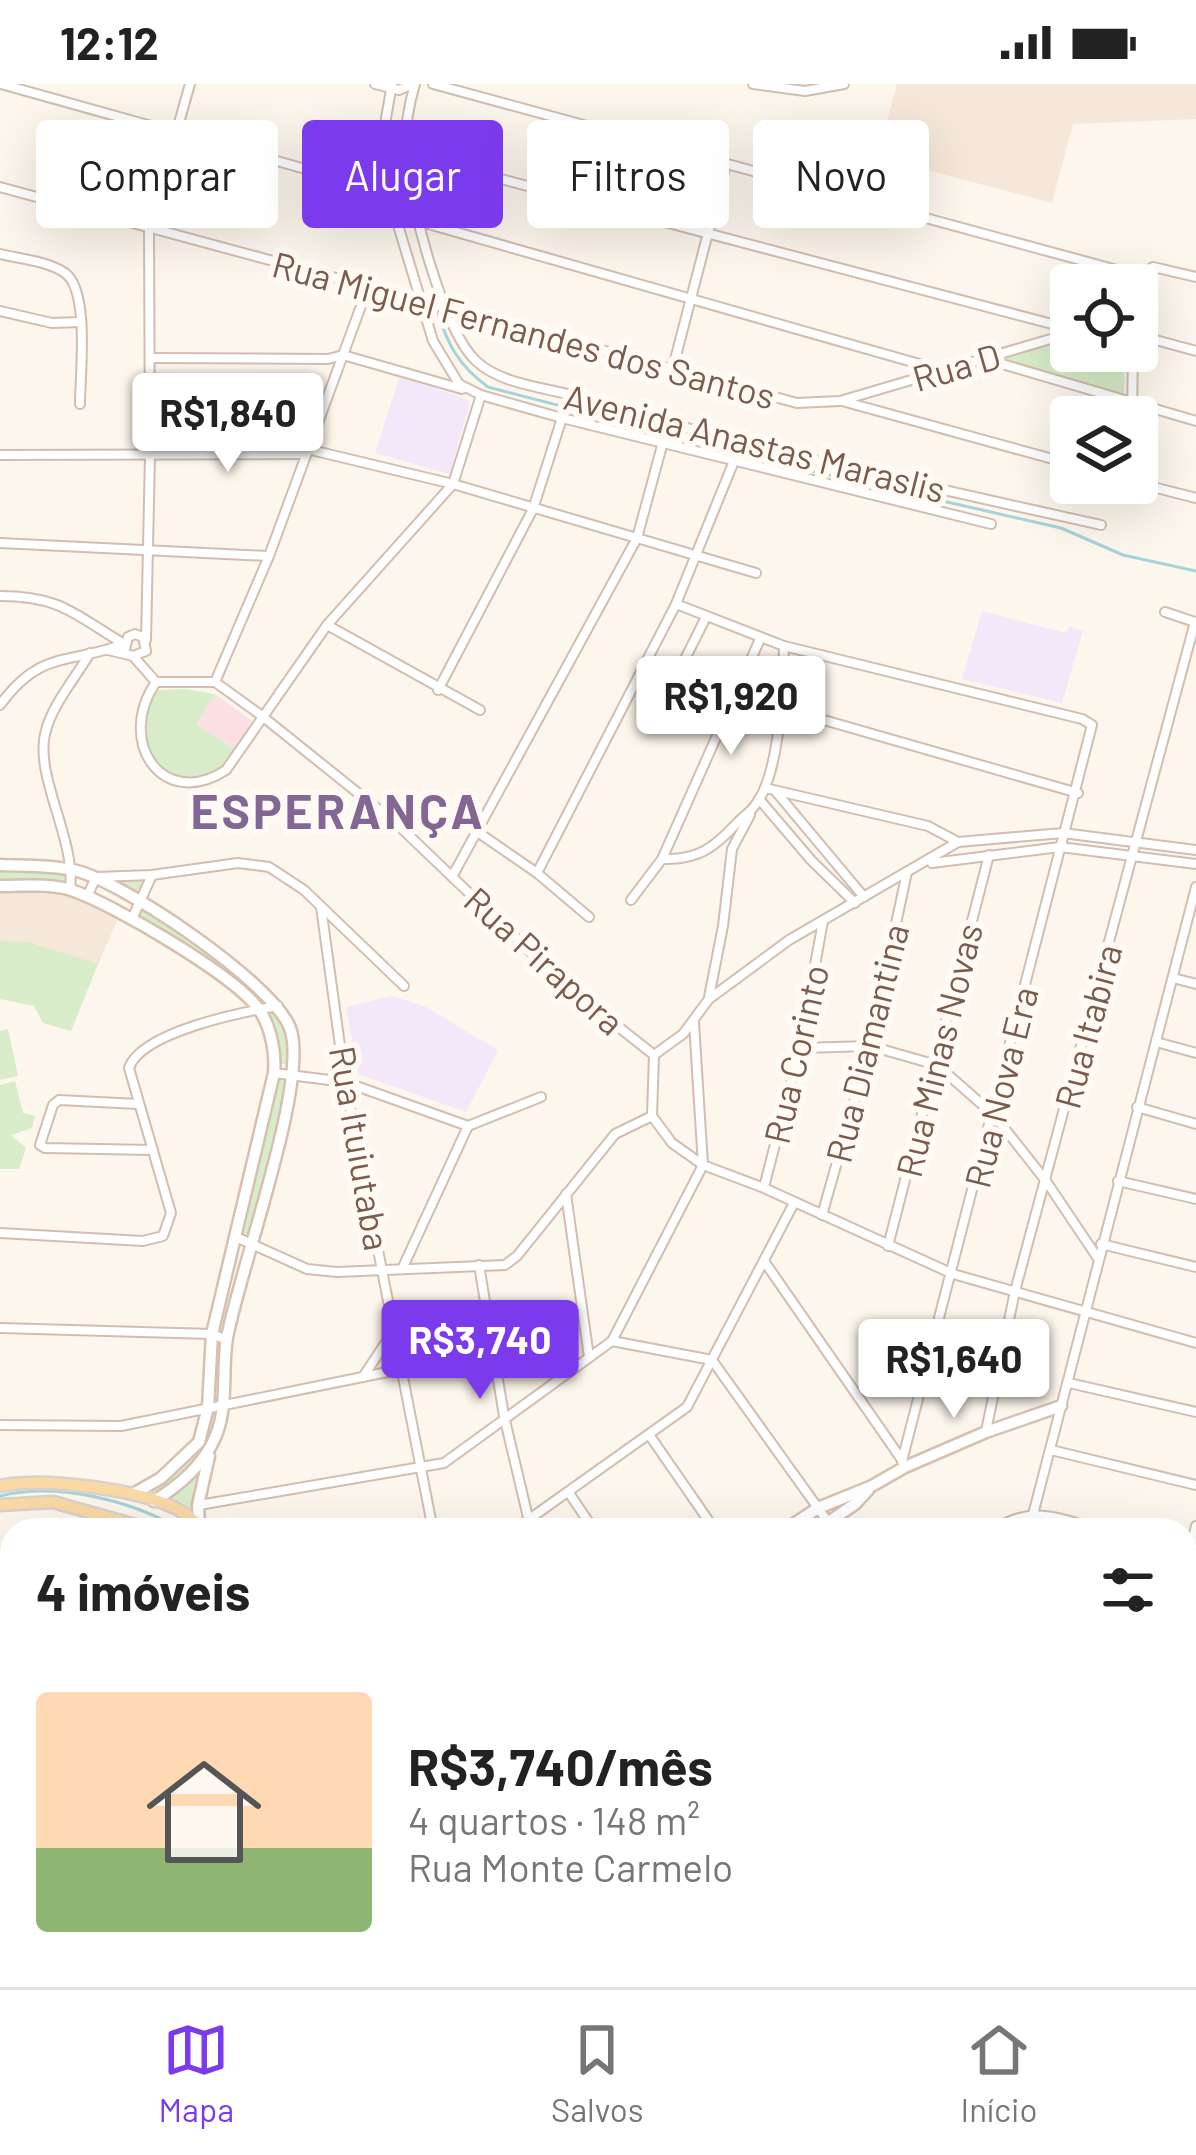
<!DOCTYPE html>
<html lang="pt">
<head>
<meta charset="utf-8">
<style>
	:root { --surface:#fff; --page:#f6f6f6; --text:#222; --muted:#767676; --line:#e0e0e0; --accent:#7c3aed }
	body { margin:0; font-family:Barlow,sans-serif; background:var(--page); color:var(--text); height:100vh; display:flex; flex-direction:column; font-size:45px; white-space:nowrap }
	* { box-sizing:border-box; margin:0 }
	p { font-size:39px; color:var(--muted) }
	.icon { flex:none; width:66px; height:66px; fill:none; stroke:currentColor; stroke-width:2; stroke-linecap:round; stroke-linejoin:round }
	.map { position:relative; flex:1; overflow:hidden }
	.drawer { position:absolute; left:0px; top:1434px; width:1197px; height:471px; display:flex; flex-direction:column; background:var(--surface); border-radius:36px 36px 0 0; box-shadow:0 12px 48px #0002 }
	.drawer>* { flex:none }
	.top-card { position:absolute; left:36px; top:36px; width:1125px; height:108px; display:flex; gap:24px }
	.buttons { position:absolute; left:1050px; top:180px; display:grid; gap:24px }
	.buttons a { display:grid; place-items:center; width:108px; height:108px; border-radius:12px; background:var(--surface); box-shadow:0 12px 48px #0002; font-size:60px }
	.price { position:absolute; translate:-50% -102px; padding:0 27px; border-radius:12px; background:#fff; color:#222; font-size:39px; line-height:78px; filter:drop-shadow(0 3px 6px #0008) }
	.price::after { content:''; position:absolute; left:50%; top:72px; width:36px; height:27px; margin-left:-18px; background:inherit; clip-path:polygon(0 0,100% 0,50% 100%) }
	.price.on { background:var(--accent); color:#fff }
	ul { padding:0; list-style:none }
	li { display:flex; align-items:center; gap:36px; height:300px; padding:0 36px }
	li+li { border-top:3px solid var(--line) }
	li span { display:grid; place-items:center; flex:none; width:336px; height:240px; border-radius:12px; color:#555 }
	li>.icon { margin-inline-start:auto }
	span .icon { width:144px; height:144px; fill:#fffc; stroke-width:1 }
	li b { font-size:51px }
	h2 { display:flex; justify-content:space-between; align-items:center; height:144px; padding:0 36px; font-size:51px }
	.chip { padding:0 42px; border-radius:12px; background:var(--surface); box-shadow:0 12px 48px #0002; font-size:42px; line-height:108px }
	.chip.on { background:var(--accent); color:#fff }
	.status { display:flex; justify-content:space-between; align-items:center; height:84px; padding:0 60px; background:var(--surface); direction:ltr }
	.status svg { height:33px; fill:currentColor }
	.menu { display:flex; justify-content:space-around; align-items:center; height:168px; border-top:3px solid var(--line); background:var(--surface); font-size:33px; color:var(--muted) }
	.menu a { display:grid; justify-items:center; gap:6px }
	.menu .on { color:var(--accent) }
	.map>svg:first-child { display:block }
	.residential { fill:#f5e8da }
	.education { fill:#f3e8fa }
	.medical { fill:#fbdfe3 }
	.green { fill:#d8ecc9 }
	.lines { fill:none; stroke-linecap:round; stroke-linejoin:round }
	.stream { stroke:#a5d3da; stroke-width:3 }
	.street-casing { stroke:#d1beb0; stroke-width:12 }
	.secondary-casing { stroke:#d6c0b0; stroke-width:15 }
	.primary-casing { stroke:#dad1cd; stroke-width:15 }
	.street { stroke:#fff; stroke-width:8 }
	.secondary { stroke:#fff; stroke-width:10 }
	.primary { stroke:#fbd9a5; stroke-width:10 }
	.labels { text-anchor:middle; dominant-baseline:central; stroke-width:12; stroke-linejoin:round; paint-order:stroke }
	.street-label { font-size:36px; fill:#7a5c4d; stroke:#fffaf3 }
	.district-label { font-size:48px; font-weight:bold; letter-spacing:3px; fill:#846695; stroke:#fffaf3 }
</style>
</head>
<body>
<div class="status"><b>12:12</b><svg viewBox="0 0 49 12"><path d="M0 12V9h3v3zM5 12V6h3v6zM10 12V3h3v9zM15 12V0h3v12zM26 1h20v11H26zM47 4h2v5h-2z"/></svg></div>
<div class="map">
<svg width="1196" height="1903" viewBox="0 0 1196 1903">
	<rect width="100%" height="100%" fill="#fdf6ec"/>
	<g class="residential">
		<polygon points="897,0 1196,0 1196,35 1073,40 1052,119 877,73"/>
		<polygon points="0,805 74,813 118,835 97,883 0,858"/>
		<polygon points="393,1893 775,1893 783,1903 400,1903"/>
	</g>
	<g class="education">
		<polygon points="400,291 470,317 450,390 375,369"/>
		<polygon points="982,527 1066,549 1069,542 1083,547 1062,619 962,595"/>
		<polygon points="392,912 426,923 498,966 466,1028 358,990 346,923"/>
		<polygon points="249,1893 328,1893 327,1903 248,1897"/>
	</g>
	<polygon class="medical" points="215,610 252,637 236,666 196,640"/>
	<g class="green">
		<polygon points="1071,249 1071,267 1125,267 1124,310 1003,275"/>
		<path d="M186 605 215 610 196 640 236 666C190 735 114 665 158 606Z"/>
		<polygon points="0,781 73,786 70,805 0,802"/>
		<path d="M152 791 141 820 217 869 291 945 294 981 275 979C264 905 189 873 132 835L140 821 96 793Z"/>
		<polygon points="0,857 28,858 98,880 71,947 43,939 34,922 0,915"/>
		<polygon points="8,945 18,992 0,996 0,947"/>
		<polygon points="274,989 294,991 251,1159 238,1154"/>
		<polygon points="15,997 23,1029 35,1032 32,1044 11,1051 26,1064 19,1085 0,1085 0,1001"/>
		<polygon points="224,1327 202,1394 199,1441 133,1410 187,1373 207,1329"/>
		<polygon points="1196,1484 1196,1903 1101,1903 1091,1893 1185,1893 1185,1538"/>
	</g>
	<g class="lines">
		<g class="stream">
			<path d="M437 227C448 261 458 281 488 303L807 386 1061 444 1123 471 1196 487"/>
			<path d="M0 1412C55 1398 133 1416 181 1446"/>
			<polyline points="399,1893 405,1903"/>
		</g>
		<g class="street-casing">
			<g id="street">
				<polyline points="1,0 388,108"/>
				<polyline points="375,0 399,6 413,0"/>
				<polyline points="392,0 386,34 388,108 433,257 459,300 481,311 562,334 991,440"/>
				<path d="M415 0C408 24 404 47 406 72 410 118 443 246 476 277 502 301 545 303 578 313 750 365 926 402 1101 441"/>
				<polyline points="433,0 1139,192"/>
				<polyline points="753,0 805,7 844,0"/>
				<polyline points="406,70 1071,245"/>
				<polyline points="0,103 797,319 840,317 1071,249"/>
				<polyline points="421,138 937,285"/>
				<path d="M0 170C20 175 48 177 65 189 90 207 80 290 80 320"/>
				<polyline points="1139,192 1153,183 1196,193"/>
				<polyline points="0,227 52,239 81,238"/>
				<polyline points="1137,251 1196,267"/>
				<polyline points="150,274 328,275 343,271 462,305"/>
				<polyline points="985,275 1196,337"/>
				<polyline points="672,287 726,80"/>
				<polyline points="842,317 1071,380"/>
				<polyline points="1132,333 1133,267"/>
				<polyline points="307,365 453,400 756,489"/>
				<polyline points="0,371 305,370"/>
				<polyline points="1137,399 1196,414"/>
				<polyline points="0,459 268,472"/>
				<path d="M0 512C61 512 75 531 124 560"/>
				<polyline points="676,520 784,562 1082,635 1092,641 902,1377"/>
				<polyline points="1165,528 1195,538"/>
				<polyline points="327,541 480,626"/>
				<polyline points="146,556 150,371 149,145 190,0"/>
				<polyline points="125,565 128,553 135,550 143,553 146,567 133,572"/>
				<polyline points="108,566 133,572 156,598 215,598 262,632 399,742 563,899 654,971"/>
				<polyline points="677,591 706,533"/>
				<path d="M156 598C115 658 163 727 226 686L327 541 453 400 481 311"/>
				<polyline points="215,598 269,472 368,203"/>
				<polyline points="438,606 533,425 562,334"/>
				<path d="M0 621C41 565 68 581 124 560"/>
				<polyline points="782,624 1078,709"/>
				<polyline points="765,704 928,742 958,758"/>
				<polyline points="777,709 864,813"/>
				<polyline points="759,715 811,776 855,819"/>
				<polyline points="479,749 537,789 589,833"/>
				<path d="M662 775C697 776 713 765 736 740 742 733 751 728 756 720 780 689 783 602 784 562"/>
				<polyline points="932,779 1060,763 1196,780"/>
				<polyline points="537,789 676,520 734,377"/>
				<polyline points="453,791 637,454 663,358"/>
				<path d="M70 805C76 756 35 693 45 650 51 622 76 593 90 569"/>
				<polyline points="87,813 96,793 152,791 238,779 269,783 304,806 404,902"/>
				<polyline points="631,816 662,775 760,555"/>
				<polyline points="321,823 345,998 433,1446"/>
				<polyline points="132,835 152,791"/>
				<polyline points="1173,894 1196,900"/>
				<polyline points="709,913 723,842 732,765 750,731"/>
				<polyline points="1156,958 1196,969"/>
				<polyline points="800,964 870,962 937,981 994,1031 1046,1097 1097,1173"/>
				<polyline points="654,971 652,1032 672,1059 703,1081 764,1104 953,1190 1196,1259"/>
				<polyline points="654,971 683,950 709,915 789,856 958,758 1063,749 1196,766"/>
				<polyline points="274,989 345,998 468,1042 541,1013"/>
				<polyline points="138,1020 59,1016 53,1021 40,1061 45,1064 153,1066"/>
				<polyline points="1137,1023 1196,1040"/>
				<polyline points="1118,1097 1196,1115"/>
				<polyline points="764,1103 800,964 823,837"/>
				<polyline points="566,1110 589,1273"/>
				<polyline points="822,1131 870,962 907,788"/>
				<path d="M0 1149 143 1157 163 1152 171 1129 129 984C141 948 242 928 278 922"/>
				<polyline points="238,1154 307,1185 337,1188 505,1181 517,1172 615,1050 652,1032"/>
				<polyline points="1101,1160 1196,1183"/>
				<polyline points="888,1162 989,771"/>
				<polyline points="764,1177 902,1376"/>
				<polyline points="479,1181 504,1332 531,1446"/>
				<polyline points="403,1183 468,1042"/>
				<polyline points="0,1244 212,1250 227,1256"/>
				<polyline points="612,1257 703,1081 694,939"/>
				<polyline points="363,1293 394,1246"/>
				<polyline points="1069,1299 1196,1328"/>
				<polyline points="0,1341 121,1342 402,1285"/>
				<polyline points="986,1347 1015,1207 1195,538"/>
				<polyline points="650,1352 715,1446"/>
				<polyline points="1051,1366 1196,1401"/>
				<polyline points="569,1409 594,1446"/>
				<polyline points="199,1421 444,1379 612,1257 712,1276 828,1438"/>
				<polyline points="514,1446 687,1323 794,1119"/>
				<path d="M993 1446C1033 1420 1058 1435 1102 1446"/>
				<polyline points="1029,1446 1196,803"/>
				<polyline points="1185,1485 1196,1442"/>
				<polyline points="0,1521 12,1521"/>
				<polyline points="0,1606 12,1606"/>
				<polyline points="0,1685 12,1686"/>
				<polyline points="0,1768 12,1768"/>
				<polyline points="611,1893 612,1903"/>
				<polyline points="702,1893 702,1903"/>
				<polyline points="781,1893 789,1903"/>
				<polyline points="903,1893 911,1903"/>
				<polyline points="142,1903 142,1893"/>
				<polyline points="512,1903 512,1893"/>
			</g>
		</g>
		<g class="secondary-casing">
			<g id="secondary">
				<path d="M0 781C24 782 50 781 73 786 120 795 273 899 290 944 310 996 239 1187 227 1254 221 1290 230 1326 212 1360 199 1385 177 1403 154 1417"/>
				<path d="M0 802C23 802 52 799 74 807 114 821 238 893 260 927 271 944 276 969 274 989L212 1250 208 1323 199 1358 161 1394 133 1410"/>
				<polyline points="199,1441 198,1421 209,1372"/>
				<polyline points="785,1446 818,1424 870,1403 905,1383 986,1348 1061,1322"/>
				<polyline points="817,1446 855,1420 868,1406"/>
				<polyline points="0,1854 12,1854"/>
			</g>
		</g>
		<g class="primary-casing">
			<g id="primary">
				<path d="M0 1402C42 1393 136 1405 175 1424 186 1429 196 1438 205 1446"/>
				<polyline points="0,1421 53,1418 153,1446"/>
				<polyline points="385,1893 390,1903"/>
				<polyline points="420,1893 425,1903"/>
			</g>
		</g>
		<use href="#street" class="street"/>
		<use href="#secondary" class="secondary"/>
		<use href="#primary" class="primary"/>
	</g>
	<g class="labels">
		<g class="street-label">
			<text transform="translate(524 245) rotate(15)">Rua Miguel Fernandes dos Santos</text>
			<text transform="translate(956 282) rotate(-16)">Rua D</text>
			<text transform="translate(755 358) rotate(14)">Avenida Anastas Maraslis</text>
			<text transform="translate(545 876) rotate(42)">Rua Pirapora</text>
			<text transform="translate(1087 942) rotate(-75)">Rua Itabira</text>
			<text transform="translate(866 959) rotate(-76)">Rua Diamantina</text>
			<text transform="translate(938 966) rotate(-76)">Rua Minas Novas</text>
			<text transform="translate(795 970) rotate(-77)">Rua Corinto</text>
			<text transform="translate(1000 1003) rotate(-76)">Rua Nova Era</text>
			<text transform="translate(361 1064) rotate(80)">Rua Ituiutaba</text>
		</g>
		<g class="district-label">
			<text x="338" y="726">ESPERANÇA</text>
		</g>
	</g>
</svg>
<div class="buttons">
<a><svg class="icon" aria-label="locate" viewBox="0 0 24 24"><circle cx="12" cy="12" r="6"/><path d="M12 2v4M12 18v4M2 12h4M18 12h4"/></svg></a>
<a><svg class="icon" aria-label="layers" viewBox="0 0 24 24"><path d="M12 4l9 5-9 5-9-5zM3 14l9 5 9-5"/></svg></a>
</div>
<b class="price" style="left:228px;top:391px">R$1,840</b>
<b class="price" style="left:731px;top:674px">R$1,920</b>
<b class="price on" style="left:480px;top:1318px">R$3,740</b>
<b class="price" style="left:954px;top:1337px">R$1,640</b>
<div class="top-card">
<a class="chip">Comprar</a>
<a class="chip on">Alugar</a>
<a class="chip">Filtros</a>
<a class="chip">Novo</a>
</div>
<section class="drawer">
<h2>4 imóveis<svg class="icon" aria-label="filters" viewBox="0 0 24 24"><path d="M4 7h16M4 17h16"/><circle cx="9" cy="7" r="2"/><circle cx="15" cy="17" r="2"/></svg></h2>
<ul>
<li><span style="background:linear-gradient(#ffd9b3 65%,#8fb573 0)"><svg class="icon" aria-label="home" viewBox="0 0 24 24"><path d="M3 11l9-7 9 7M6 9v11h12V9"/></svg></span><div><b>R$3,740/mês</b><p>4 quartos · 148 m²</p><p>Rua Monte Carmelo</p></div></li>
</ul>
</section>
</div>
<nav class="menu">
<a class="on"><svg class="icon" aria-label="map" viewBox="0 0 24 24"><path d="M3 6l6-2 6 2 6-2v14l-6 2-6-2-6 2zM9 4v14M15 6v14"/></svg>Mapa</a>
<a><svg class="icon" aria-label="saved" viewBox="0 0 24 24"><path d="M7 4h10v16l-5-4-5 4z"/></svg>Salvos</a>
<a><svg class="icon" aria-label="home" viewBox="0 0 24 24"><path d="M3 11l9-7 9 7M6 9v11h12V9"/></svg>Início</a>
</nav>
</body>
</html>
